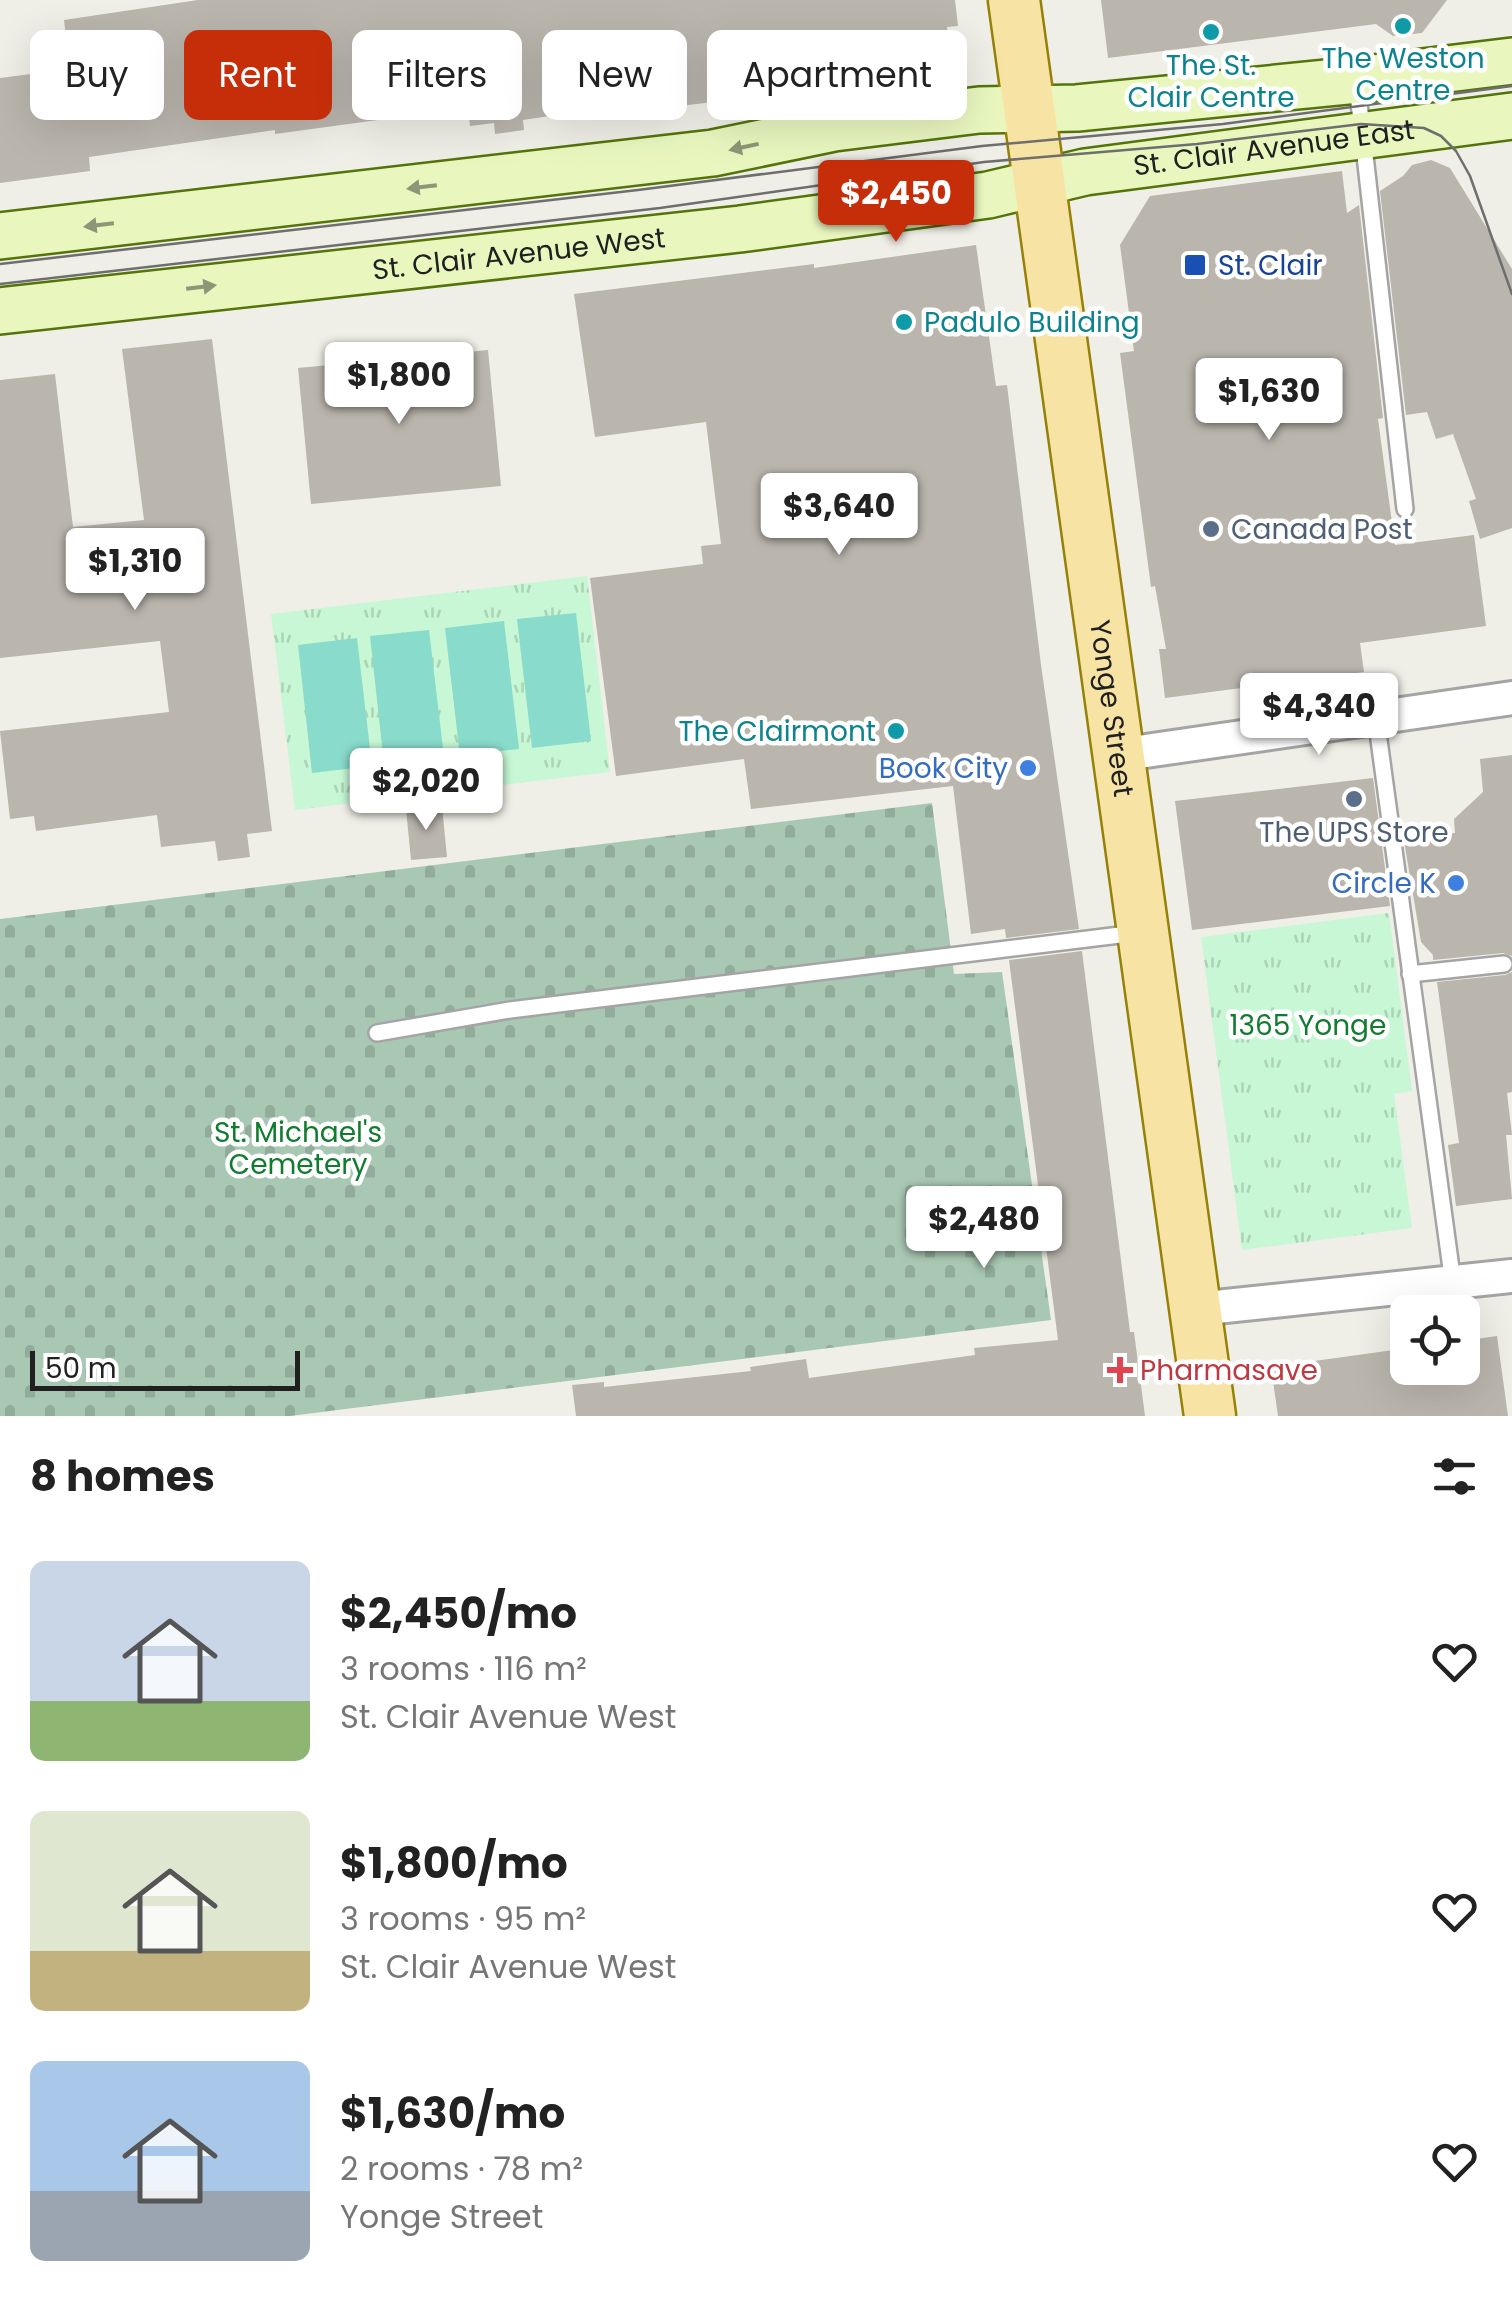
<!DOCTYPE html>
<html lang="en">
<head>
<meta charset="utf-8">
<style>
	:root { --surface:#fff; --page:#f6f6f6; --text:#222; --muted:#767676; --accent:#c62e0a }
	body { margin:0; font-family:Poppins,sans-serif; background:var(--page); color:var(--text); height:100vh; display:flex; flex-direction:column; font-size:38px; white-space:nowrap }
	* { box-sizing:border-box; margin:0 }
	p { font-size:32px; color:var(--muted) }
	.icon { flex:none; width:55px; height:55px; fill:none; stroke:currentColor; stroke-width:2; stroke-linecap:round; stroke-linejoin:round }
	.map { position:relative; height:1416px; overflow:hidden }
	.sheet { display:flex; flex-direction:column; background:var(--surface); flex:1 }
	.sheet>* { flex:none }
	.hud { position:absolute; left:30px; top:30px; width:1000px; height:90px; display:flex; gap:20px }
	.controls { position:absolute; left:1390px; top:1295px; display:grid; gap:20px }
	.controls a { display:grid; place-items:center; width:90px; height:90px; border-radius:15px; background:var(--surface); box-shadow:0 10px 40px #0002; font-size:50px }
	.scale { position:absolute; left:30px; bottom:25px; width:270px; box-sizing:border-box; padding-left:10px; border:5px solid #202020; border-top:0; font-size:28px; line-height:35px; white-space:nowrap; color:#202020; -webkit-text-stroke:8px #fff; paint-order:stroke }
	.price { position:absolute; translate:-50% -85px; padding:0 22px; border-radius:10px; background:#fff; color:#222; font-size:32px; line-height:65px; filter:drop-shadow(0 2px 5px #0008) }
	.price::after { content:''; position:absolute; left:50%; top:60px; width:30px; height:22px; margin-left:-15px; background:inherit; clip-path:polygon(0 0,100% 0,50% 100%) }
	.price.on { background:var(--accent); color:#fff }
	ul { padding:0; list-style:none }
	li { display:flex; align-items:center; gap:30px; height:250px; padding:0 30px }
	li span { display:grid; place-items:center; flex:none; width:280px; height:200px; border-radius:15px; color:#555 }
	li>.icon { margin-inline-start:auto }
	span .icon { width:120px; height:120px; fill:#fffc; stroke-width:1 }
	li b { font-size:42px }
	h2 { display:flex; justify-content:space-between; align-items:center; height:120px; padding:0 30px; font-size:42px }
	.chip { padding:0 35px; border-radius:15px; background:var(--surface); box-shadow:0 10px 40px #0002; font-size:35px; line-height:90px }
	.chip.on { background:var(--accent); color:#fff }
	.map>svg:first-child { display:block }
	.cemetery { fill:url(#cemetery-stones) }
	.park { fill:url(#park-tufts) }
	.pitch { fill:#89dbcb }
	.building { fill:#bab5ad }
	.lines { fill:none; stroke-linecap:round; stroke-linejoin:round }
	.lane-casing { stroke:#a4a4a4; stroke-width:20 }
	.street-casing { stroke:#a4a4a4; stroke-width:38 }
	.secondary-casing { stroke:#54740a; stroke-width:50 }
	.primary-casing { stroke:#958108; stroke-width:55 }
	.lane { stroke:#fff; stroke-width:15 }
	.street { stroke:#fff; stroke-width:32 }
	.secondary { stroke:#e9f7bf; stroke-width:45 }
	.primary { stroke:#f7e4a5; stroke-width:50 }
	.tram { stroke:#6e6e6e; stroke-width:2.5 }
	.oneway { fill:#8f9677 }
	.culture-dot { fill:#0f9aa8; stroke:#fff; stroke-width:4 }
	.transit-dot { fill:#1a4fb4; stroke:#fff; stroke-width:4 }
	.service-dot { fill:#5c6f8a; stroke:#fff; stroke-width:4 }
	.shop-dot { fill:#3f7fe0; stroke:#fff; stroke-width:4 }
	.health-dot { fill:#e0444e; stroke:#fff; stroke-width:4 }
	.labels { text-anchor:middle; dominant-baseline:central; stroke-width:9; stroke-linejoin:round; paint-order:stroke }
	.culture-label { font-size:28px; fill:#0d838f; stroke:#fff }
	.street-label { font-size:28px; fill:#202020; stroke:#fff }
	.transit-label { font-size:28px; fill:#164399; stroke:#fff; text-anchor:start }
	.service-label { font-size:28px; fill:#4e5e75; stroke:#fff; text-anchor:start }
	.shop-label { font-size:28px; fill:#366cbe; stroke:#fff; text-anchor:end }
	.park-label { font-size:28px; fill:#117b2e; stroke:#fff }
	.health-label { font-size:28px; fill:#be3a42; stroke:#fff; text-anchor:start }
</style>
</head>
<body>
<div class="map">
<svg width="1512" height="1416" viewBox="0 0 1512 1416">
	<defs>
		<pattern id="cemetery-stones" width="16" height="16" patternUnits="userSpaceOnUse" patternTransform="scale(2.5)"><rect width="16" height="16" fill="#a9c8b4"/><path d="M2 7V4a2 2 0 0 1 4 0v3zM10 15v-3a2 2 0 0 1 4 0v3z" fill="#91ac9a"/></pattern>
		<pattern id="park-tufts" width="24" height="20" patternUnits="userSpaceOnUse" patternTransform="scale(2.5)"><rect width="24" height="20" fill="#c7f7d4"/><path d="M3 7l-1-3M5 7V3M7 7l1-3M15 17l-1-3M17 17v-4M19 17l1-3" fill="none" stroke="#abd3b6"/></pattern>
	</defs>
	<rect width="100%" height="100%" fill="#f0efe7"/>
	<polygon class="cemetery" points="932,803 954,974 1002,972 1051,1320 290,1416 0,1416 0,919"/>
	<g class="park">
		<polygon points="587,576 610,772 295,810 271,614"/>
		<polygon points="1389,913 1412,1091 1394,1094 1412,1228 1242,1250 1201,937"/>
	</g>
	<g class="pitch">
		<polygon points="576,613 591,741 532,748 517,619"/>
		<polygon points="504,621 519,749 460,756 445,628"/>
		<polygon points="429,630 444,757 384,764 370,636"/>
		<polygon points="357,638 372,766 312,773 298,645"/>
	</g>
	<g class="building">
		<polygon points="198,0 955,0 958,26 947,27 954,74 868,84 861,39 757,54 762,96 590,117 589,110 523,120 524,130 495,134 494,123 470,126 469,116 460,117 459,109 275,134 275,130 89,157 90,171 0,183 0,78 70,69 64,20"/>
		<polygon points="1101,0 1447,0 1422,33 1393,36 1376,24 1108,58"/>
		<polygon points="1431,160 1450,168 1512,269 1512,528 1480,539 1469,501 1476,499 1453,434 1436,439 1427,412 1406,415 1380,191 1403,176 1412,165"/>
		<polygon points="1342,171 1347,213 1359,205 1383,418 1378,419 1395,545 1474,535 1486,626 1360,643 1364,672 1165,698 1159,649 1166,649 1155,586 1151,587 1120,353 1134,351 1120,245 1150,196"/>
		<polygon points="976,245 996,386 1007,385 1041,665 1079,929 1006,938 1005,929 971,934 953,786 751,809 744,759 616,776 590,578 703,564 701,546 721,544 706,422 595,437 574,294 814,264 814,268"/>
		<polygon points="212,339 272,831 247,834 250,857 218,861 215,841 161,847 157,815 36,831 34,816 10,819 0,731 169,712 160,641 0,658 0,380 55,374 73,527 144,520 122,349"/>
		<polygon points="488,350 501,486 311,504 298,368"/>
		<polygon points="1512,755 1512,956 1503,953 1433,960 1433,955 1421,942 1404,841 1455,833 1454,819 1483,792 1480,759"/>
		<polygon points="1373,778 1390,906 1192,930 1175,801"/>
		<polygon points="442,806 447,857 411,860 406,809"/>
		<polygon points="1082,951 1130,1332 1134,1332 1145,1416 576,1416 572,1385 604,1382 604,1387 751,1371 750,1367 806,1359 809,1378 975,1355 974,1348 1058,1340 1009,960"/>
		<polygon points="1512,972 1512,1092 1507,1093 1512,1135 1506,1135 1512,1199 1456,1206 1448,1145 1459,1143 1437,982 1505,975"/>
		<polygon points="1497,1336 1508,1416 1278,1416 1271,1367 1408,1348 1408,1368 1462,1368 1462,1341"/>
	</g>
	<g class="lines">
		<g class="lane-casing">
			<g id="lane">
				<polyline points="1357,85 1405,509"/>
				<polyline points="1376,718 1453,1283"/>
				<polyline points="1410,974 1504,964"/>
				<polyline points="377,1033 510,1010 1136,933"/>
			</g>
		</g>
		<g class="street-casing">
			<g id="street">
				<polyline points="1118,755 1512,698"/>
				<polyline points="1197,1309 1512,1276"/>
			</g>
		</g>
		<g class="secondary-casing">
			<g id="secondary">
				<polyline points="0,236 713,153 834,128 979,110 1077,108 1357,80 1512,61"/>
				<path id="s1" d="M0 311 740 229 988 195 1085 172 1512 116"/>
			</g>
		</g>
		<g class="primary-casing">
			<g id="primary">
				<path id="s2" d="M1014 0 1210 1416"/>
			</g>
		</g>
		<use href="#lane" class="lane"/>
		<use href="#street" class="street"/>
		<use href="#secondary" class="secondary"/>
		<use href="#primary" class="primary"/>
		<g class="tram">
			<polyline points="0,264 638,190 982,146 1223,124 1512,86"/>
			<polyline points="0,284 660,208 984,162 1197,144 1361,124 1424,128 1441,136 1456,151 1470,176 1512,294"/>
		</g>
	</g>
	<defs><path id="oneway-solid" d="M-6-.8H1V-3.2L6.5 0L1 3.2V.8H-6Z" transform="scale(2.5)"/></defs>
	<g class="oneway">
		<use href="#oneway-solid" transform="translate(744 147) rotate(168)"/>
		<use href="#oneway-solid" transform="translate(422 187) rotate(173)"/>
		<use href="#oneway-solid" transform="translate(99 225) rotate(173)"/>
		<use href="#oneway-solid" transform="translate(201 287) rotate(-7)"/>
	</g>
	<g class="culture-dot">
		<circle cx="1403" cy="26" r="10"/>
		<circle cx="1211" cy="32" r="10"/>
		<circle cx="904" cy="322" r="10"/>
		<circle cx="896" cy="731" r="10"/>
	</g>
	<rect class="transit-dot" x="1183" y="253" width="24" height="24" rx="5"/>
	<g class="service-dot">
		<circle cx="1211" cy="529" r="10"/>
		<circle cx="1354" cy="799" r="10"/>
	</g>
	<g class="shop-dot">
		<circle cx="1028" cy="768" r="10"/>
		<circle cx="1456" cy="883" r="10"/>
	</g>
	<path class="health-dot" d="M1115 1355h10v10h10v10h-10v10h-10v-10h-10v-10h10z"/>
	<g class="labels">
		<g class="culture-label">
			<text x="1403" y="58">The Weston<tspan x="1403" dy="32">Centre</tspan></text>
			<text x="1211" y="65">The St.<tspan x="1211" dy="32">Clair Centre</tspan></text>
			<text x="924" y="322" text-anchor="start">Padulo Building</text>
			<text x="876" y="731" text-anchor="end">The Clairmont</text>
		</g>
		<g class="street-label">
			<text stroke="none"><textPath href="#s1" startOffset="1285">St. Clair Avenue East</textPath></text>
			<text stroke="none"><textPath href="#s1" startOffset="522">St. Clair Avenue West</textPath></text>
			<text stroke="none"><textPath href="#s2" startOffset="715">Yonge Street</textPath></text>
		</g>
		<g class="transit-label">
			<text x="1218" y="265">St. Clair</text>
		</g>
		<g class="service-label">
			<text x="1231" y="529">Canada Post</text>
			<text x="1354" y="832" text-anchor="middle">The UPS Store</text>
		</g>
		<g class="shop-label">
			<text x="1008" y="768">Book City</text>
			<text x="1436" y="883">Circle K</text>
		</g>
		<g class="park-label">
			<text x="1308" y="1025">1365 Yonge</text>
			<text x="298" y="1132">St. Michael's<tspan x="298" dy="32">Cemetery</tspan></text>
		</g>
		<g class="health-label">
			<text x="1140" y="1370">Pharmasave</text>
		</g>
	</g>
</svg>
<div class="controls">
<a><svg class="icon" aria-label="locate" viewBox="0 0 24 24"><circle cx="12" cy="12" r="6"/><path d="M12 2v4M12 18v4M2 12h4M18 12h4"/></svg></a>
</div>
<div class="scale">50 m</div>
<b class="price on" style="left:896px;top:245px">$2,450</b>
<b class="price" style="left:399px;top:427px">$1,800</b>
<b class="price" style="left:1269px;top:443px">$1,630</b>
<b class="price" style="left:839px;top:558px">$3,640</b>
<b class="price" style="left:135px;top:613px">$1,310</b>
<b class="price" style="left:1319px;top:758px">$4,340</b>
<b class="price" style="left:426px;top:833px">$2,020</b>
<b class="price" style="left:984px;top:1271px">$2,480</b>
<div class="hud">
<a class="chip">Buy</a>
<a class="chip on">Rent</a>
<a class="chip">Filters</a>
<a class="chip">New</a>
<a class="chip">Apartment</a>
</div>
</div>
<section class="sheet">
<h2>8 homes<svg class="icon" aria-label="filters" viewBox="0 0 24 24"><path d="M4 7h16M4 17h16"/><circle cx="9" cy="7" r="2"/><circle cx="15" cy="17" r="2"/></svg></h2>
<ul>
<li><span style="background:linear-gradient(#c9d6e8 70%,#8fb573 0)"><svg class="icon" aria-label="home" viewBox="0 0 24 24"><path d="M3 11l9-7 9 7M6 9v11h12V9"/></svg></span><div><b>$2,450/mo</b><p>3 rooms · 116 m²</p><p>St. Clair Avenue West</p></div><svg class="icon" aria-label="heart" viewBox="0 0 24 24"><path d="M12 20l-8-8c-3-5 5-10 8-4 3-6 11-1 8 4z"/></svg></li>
<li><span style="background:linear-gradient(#dfe7d0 70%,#c2b280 0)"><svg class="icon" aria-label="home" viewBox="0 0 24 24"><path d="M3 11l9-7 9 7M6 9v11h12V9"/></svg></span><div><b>$1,800/mo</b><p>3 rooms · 95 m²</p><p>St. Clair Avenue West</p></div><svg class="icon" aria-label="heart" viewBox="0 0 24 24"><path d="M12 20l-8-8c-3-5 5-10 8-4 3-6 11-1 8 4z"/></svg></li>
<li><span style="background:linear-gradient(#a9c7e8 65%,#9aa5b1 0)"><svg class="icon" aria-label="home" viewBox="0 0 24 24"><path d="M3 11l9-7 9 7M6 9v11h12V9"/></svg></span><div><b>$1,630/mo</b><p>2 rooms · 78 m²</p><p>Yonge Street</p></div><svg class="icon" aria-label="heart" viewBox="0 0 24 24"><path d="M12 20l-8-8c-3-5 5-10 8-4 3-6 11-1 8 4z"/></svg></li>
</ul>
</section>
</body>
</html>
